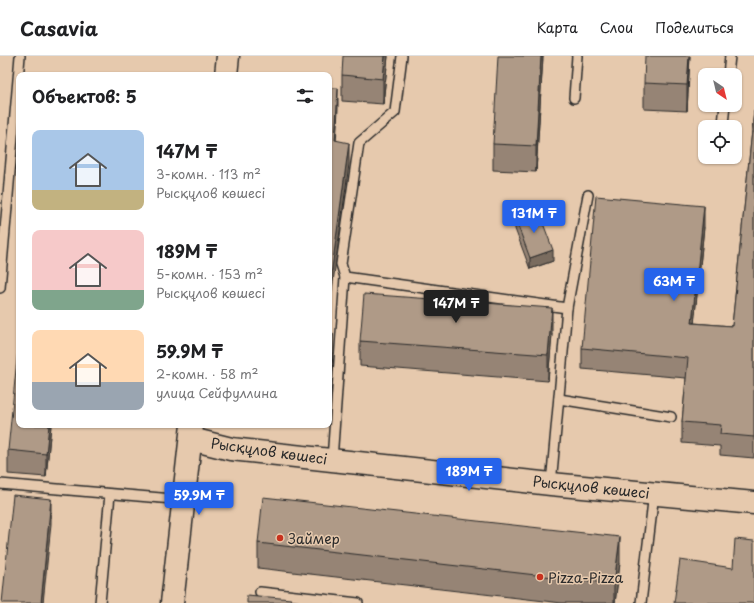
<!DOCTYPE html>
<html lang="ru">
<head>
<meta charset="utf-8">
<style>
	:root { --surface:#fff; --page:#f6f6f6; --text:#202124; --muted:#757577; --line:#e0e0e0; --accent:#2563eb }
	body { margin:0; font-family:"Playpen Sans",sans-serif; background:var(--page); color:var(--text); height:100vh; display:flex; flex-direction:column; font-size:15px; white-space:nowrap }
	* { box-sizing:border-box; margin:0 }
	p { font-size:13px; color:var(--muted) }
	.icon { flex:none; width:22px; height:22px; fill:none; stroke:currentColor; stroke-width:2; stroke-linecap:round; stroke-linejoin:round }
	.map { position:relative; flex:1; overflow:hidden }
	.panel { position:absolute; left:16px; top:16px; width:316px; height:356px; display:flex; flex-direction:column; background:var(--surface); border-radius:8px; box-shadow:0 1px 3px #0004 }
	.panel>* { flex:none }
	.needle { width:26px; rotate:145deg }
	.controls { position:absolute; left:698px; top:12px; display:grid; gap:8px }
	.controls a { display:grid; place-items:center; width:44px; height:44px; border-radius:8px; background:var(--surface); box-shadow:0 1px 3px #0004; font-size:20px }
	.price { position:absolute; translate:-50% -34px; padding:0 9px; border-radius:4px; background:var(--accent); color:#fff; font-size:13px; line-height:26px; filter:drop-shadow(0 1px 2px #0008) }
	.price::after { content:''; position:absolute; left:50%; top:24px; width:12px; height:9px; margin-left:-6px; background:inherit; clip-path:polygon(0 0,100% 0,50% 100%) }
	.price.on { background:#222; color:#fff }
	ul { padding:0; list-style:none }
	li { display:flex; align-items:center; gap:12px; height:100px; padding:0 16px }
	li span { display:grid; place-items:center; flex:none; width:112px; height:80px; border-radius:8px; color:#555 }
	li>.icon { margin-inline-start:auto }
	span .icon { width:48px; height:48px; fill:#fffc; stroke-width:1 }
	li b { font-size:17px }
	h2 { display:flex; justify-content:space-between; align-items:center; height:48px; padding:0 16px; font-size:17px }
	header { display:flex; align-items:center; gap:24px; box-sizing:border-box; height:56px; padding:0 20px; background:var(--surface); border-bottom:1px solid var(--line) }
	header strong { font-size:19px }
	nav { display:flex; gap:22px; margin-inline-start:auto; font-size:14px }
	.map>svg:first-child { display:block }
	.lines { fill:none; stroke-linecap:round; stroke-linejoin:round }
	.lane-casing { stroke:#2b2b2b; stroke-width:12 }
	.secondary-casing { stroke:#2b2b2b; stroke-width:25 }
	.lane { stroke:#e6c9ad; stroke-width:9 }
	.secondary { stroke:#e6c9ad; stroke-width:22 }
	.wall { fill:#968474; stroke:#2b2b2b }
	.shaded-wall { fill:#7a6c5e; stroke:#2b2b2b }
	.building { fill:#af9a87; stroke:#2b2b2b }
	.poi-dot { fill:#c8321e; stroke:#e6c9ad; stroke-width:1.5 }
	.labels { text-anchor:middle; dominant-baseline:central; stroke-width:3; stroke-linejoin:round; paint-order:stroke }
	.street-label { font-size:14px; fill:#2b2b2b; stroke:#e6c9ad }
	.poi-label { font-size:14px; fill:#2b2b2b; stroke:#e6c9ad; text-anchor:start }
</style>
</head>
<body>
<header>
<strong>Casavia</strong>
<nav><a>Карта</a><a>Слои</a><a>Поделиться</a></nav>
</header>
<div class="map">
<svg width="754" height="547" viewBox="0 0 754 547">
	<rect width="100%" height="100%" fill="#e6c9ad"/>
	<filter id="ink" filterUnits="userSpaceOnUse"><feTurbulence type="fractalNoise" baseFrequency=".025" numOctaves="2"/><feDisplacementMap in="SourceGraphic" scale="8" xChannelSelector="R" yChannelSelector="G"/><feConvolveMatrix kernelMatrix="1 2 1 2 8 2 1 2 1" color-interpolation-filters="sRGB"/></filter>
	<g filter="url(#ink)">
		<g class="lines">
			<g class="lane-casing">
				<g id="lane">
					<polyline points="402,0 395,56 359,87 341,208 345,221 567,252 551,428"/>
					<polyline points="728,19 730,0"/>
					<polyline points="574,42 577,0"/>
					<polyline points="723,68 725,49"/>
					<polyline points="0,232 20,0"/>
					<polyline points="567,252 588,139"/>
					<polyline points="559,343 671,361"/>
					<polyline points="332,404 345,221"/>
					<polyline points="0,428 184,444"/>
					<polyline points="260,536 358,547"/>
					<polyline points="100,547 110,438"/>
					<polyline points="641,547 654,437"/>
				</g>
			</g>
			<g class="secondary-casing">
				<g id="secondary">
					<polyline points="226,19 228,0"/>
					<polyline points="191,383 231,393 551,428 754,447"/>
					<polyline points="172,547 192,369"/>
				</g>
			</g>
			<use href="#lane" class="lane"/>
			<use href="#secondary" class="secondary"/>
		</g>
		<g class="wall">
			<polygon points="388,0 383,48 342,45 342,19"/>
			<polygon points="543,0 536,116 493,114 493,88"/>
			<polygon points="690,0 687,55 644,53 644,27"/>
			<polygon points="754,55 754,402 720,399 720,390 682,387 682,366 686,322 582,313 582,292 704,171 694,267 732,270"/>
			<polygon points="515,162 553,205 530,213 515,173"/>
			<polygon points="552,278 548,325 360,310 360,285"/>
			<polygon points="19,369 51,369 46,421 8,418 8,394"/>
			<polygon points="258,487 620,507 615,547 562,547 258,512"/>
		</g>
		<g class="shaded-wall">
			<polygon points="385,0 388,0 383,48 383,23"/>
			<polygon points="541,0 543,0 536,116 536,90"/>
			<polygon points="689,0 690,0 687,55 687,29"/>
			<polygon points="338,32 338,53 335,106 335,84"/>
			<polygon points="349,87 349,108 329,256 329,235"/>
			<polygon points="704,150 704,171 692,288 692,267"/>
			<polygon points="553,194 553,205 530,213 530,202"/>
			<polygon points="552,252 552,278 548,325 548,299"/>
			<polygon points="333,277 333,298 329,350 329,328"/>
			<polygon points="49,369 51,369 46,421 46,398"/>
			<polygon points="51,443 51,468 43,547 41,547"/>
			<polygon points="620,481 620,507 615,547 614,547 614,528"/>
		</g>
		<g class="building">
			<polygon points="343,0 385,0 383,23 342,19"/>
			<polygon points="498,0 541,0 536,90 493,88"/>
			<polygon points="645,0 689,0 687,29 644,27"/>
			<polygon points="329,32 338,32 335,84 349,87 329,235"/>
			<polygon points="754,55 754,381 720,378 721,369 682,366 688,302 582,292 596,140 704,150 692,267 732,270"/>
			<polygon points="538,154 553,194 530,202 515,162"/>
			<polygon points="364,238 552,252 548,299 360,285"/>
			<polygon points="329,277 333,277 329,328"/>
			<polygon points="19,283 19,369 49,369 46,398 8,394"/>
			<polygon points="13,439 51,443 41,547 2,547"/>
			<polygon points="263,441 620,481 614,528 258,487"/>
			<polygon points="735,483 754,485 754,547 674,547 680,504 733,512"/>
			<polygon points="247,539 291,543 290,547 247,547"/>
		</g>
	</g>
	<g class="poi-dot">
		<circle cx="280" cy="482" r="4"/>
		<circle cx="540" cy="521" r="4"/>
	</g>
	<g class="labels">
		<g class="street-label">
			<text transform="translate(269 395) rotate(8)">Рысқұлов көшесі</text>
			<text transform="translate(591 431) rotate(6)">Рысқұлов көшесі</text>
		</g>
		<g class="poi-label">
			<text x="288" y="482">Займер</text>
			<text x="548" y="521">Pizza-Pizza</text>
		</g>
	</g>
</svg>
<div class="controls">
<a><svg class="needle" viewBox="-14 -14 28 28"><path d="M0-13l5 13h-10z" fill="#e53935"/><path d="M0 13l5-13h-10z" fill="#757577"/></svg></a>
<a><svg class="icon" aria-label="locate" viewBox="0 0 24 24"><circle cx="12" cy="12" r="6"/><path d="M12 2v4M12 18v4M2 12h4M18 12h4"/></svg></a>
</div>
<b class="price" style="left:534px;top:178px">131M ₸</b>
<b class="price" style="left:674px;top:246px">63M ₸</b>
<b class="price on" style="left:456px;top:268px">147M ₸</b>
<b class="price" style="left:469px;top:436px">189M ₸</b>
<b class="price" style="left:199px;top:460px">59.9M ₸</b>
<section class="panel">
<h2>Объектов: 5<svg class="icon" aria-label="filters" viewBox="0 0 24 24"><path d="M4 7h16M4 17h16"/><circle cx="9" cy="7" r="2"/><circle cx="15" cy="17" r="2"/></svg></h2>
<ul>
<li><span style="background:linear-gradient(#a9c7e8 75%,#c2b280 0)"><svg class="icon" aria-label="home" viewBox="0 0 24 24"><path d="M3 11l9-7 9 7M6 9v11h12V9"/></svg></span><div><b>147M ₸</b><p>3-комн. · 113 m²</p><p>Рысқұлов көшесі</p></div></li>
<li><span style="background:linear-gradient(#f6c9c9 75%,#7fa58c 0)"><svg class="icon" aria-label="home" viewBox="0 0 24 24"><path d="M3 11l9-7 9 7M6 9v11h12V9"/></svg></span><div><b>189M ₸</b><p>5-комн. · 153 m²</p><p>Рысқұлов көшесі</p></div></li>
<li><span style="background:linear-gradient(#ffd9b3 65%,#9aa5b1 0)"><svg class="icon" aria-label="home" viewBox="0 0 24 24"><path d="M3 11l9-7 9 7M6 9v11h12V9"/></svg></span><div><b>59.9M ₸</b><p>2-комн. · 58 m²</p><p>улица Сейфуллина</p></div></li>
</ul>
</section>
</div>
</body>
</html>
